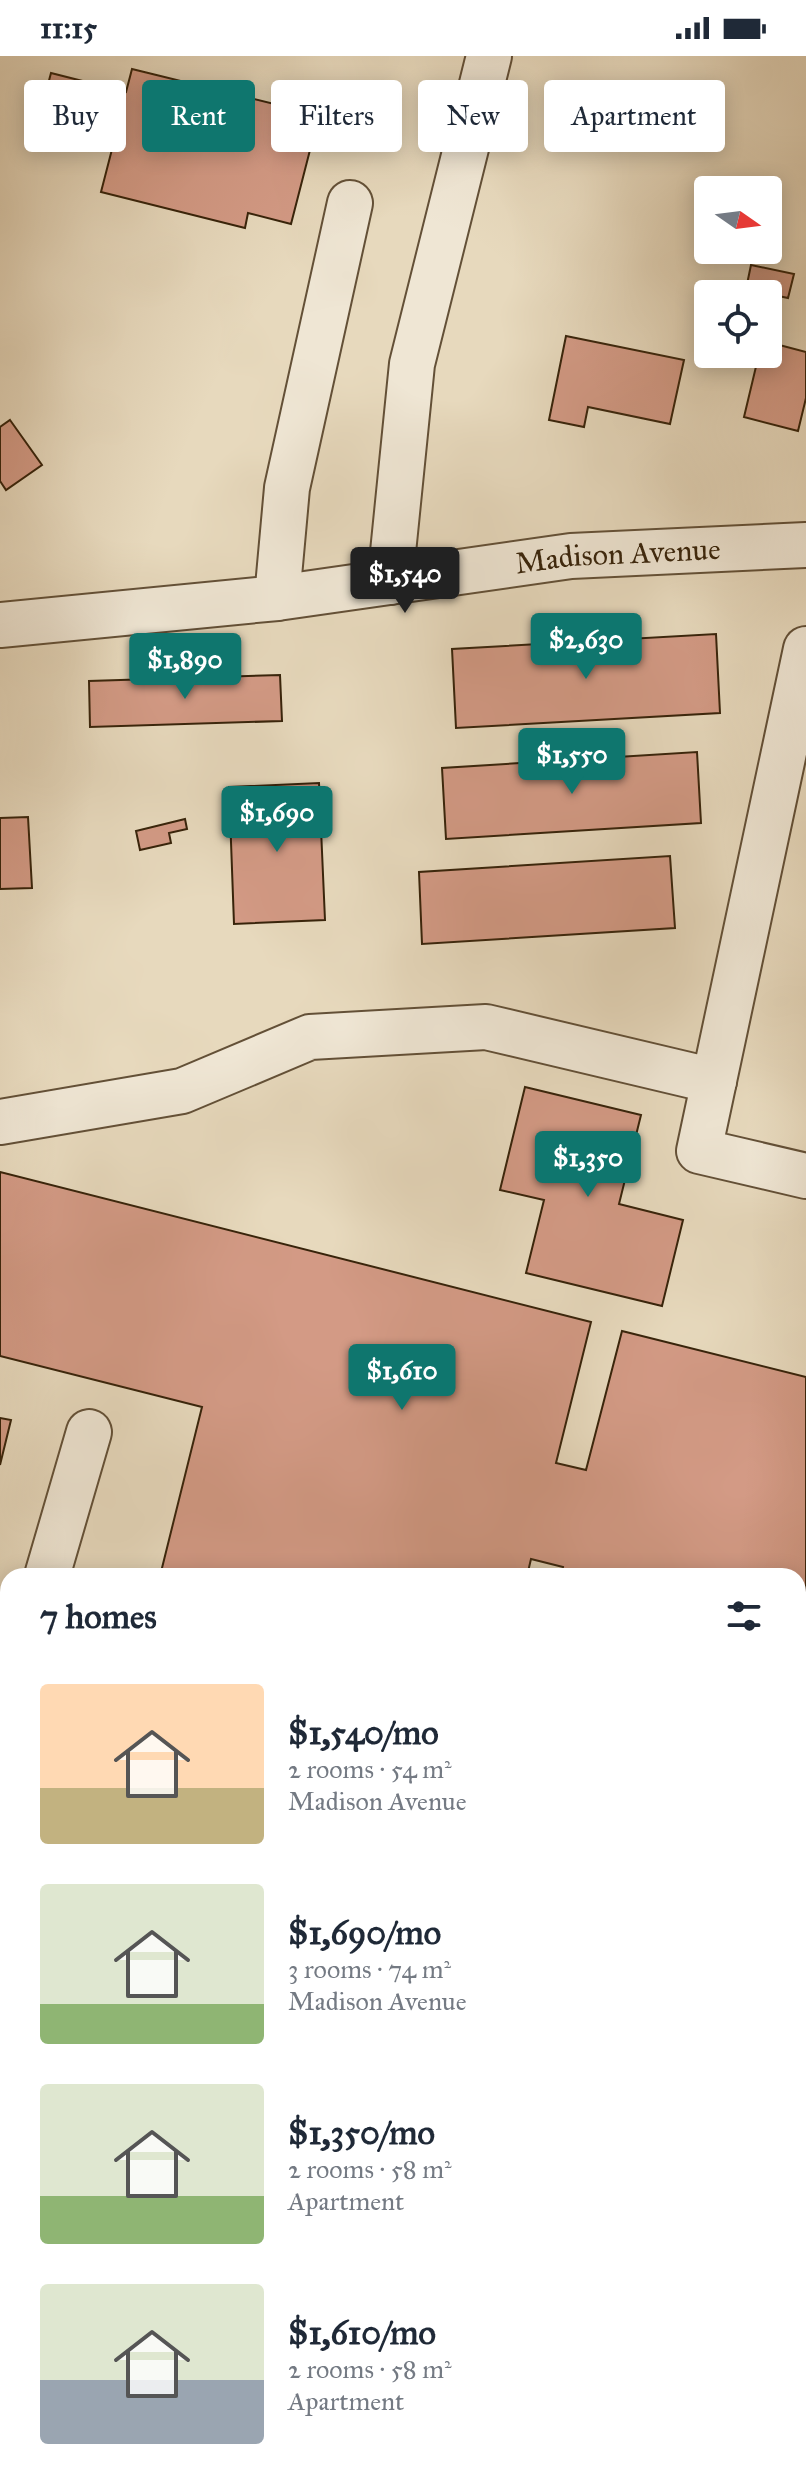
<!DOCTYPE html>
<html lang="en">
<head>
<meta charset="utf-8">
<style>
	:root { --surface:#fff; --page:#f2f2f3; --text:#1f2937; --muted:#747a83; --accent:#0f766e }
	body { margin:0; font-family:"IM FELL Great Primer",serif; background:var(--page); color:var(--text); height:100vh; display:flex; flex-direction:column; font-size:30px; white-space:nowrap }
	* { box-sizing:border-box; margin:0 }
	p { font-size:26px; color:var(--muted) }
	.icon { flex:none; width:44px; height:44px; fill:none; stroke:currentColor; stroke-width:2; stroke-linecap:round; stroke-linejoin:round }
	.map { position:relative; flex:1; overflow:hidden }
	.details { position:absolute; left:0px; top:1512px; width:806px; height:912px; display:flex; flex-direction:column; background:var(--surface); border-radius:24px 24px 0 0; box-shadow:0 4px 20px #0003 }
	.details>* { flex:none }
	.top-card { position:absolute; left:24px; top:24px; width:758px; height:72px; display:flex; gap:16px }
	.needle { width:52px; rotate:104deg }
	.buttons { position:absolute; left:694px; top:120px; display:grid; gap:16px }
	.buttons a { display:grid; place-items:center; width:88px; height:88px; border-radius:8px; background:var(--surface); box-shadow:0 4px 20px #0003; font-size:40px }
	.price { position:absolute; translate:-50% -68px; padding:0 18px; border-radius:8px; background:var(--accent); color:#fff; font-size:26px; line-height:52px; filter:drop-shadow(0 2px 4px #0008) }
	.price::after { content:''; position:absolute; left:50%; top:48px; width:24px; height:18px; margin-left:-12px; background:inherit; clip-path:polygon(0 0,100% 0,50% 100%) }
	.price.active { background:#222; color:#fff }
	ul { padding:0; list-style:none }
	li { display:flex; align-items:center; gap:24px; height:200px; padding:0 40px }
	li span { display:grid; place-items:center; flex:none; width:224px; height:160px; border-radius:8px; color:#555 }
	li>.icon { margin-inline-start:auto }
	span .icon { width:96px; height:96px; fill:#fffc; stroke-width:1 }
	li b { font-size:34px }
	h2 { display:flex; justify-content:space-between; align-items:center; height:96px; padding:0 40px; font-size:34px }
	.tag { padding:0 28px; border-radius:8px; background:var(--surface); box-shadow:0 4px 20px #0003; font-size:28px; line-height:72px }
	.tag.active { background:var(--accent); color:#fff }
	.status { display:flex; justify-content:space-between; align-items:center; height:56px; padding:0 40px; background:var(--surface); direction:ltr }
	.status svg { height:22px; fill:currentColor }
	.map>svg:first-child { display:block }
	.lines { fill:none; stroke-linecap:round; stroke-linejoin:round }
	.stream { stroke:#727c74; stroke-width:11 }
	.building { fill:#d39a85; stroke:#37230a; stroke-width:2 }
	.minor-casing { stroke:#635037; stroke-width:48 }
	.minor { stroke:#efe6d4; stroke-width:44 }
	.labels { text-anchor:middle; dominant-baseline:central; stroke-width:6; stroke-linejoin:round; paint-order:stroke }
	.street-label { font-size:30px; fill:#37230a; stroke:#efe6d4 }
</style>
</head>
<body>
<div class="status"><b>11:15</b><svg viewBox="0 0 49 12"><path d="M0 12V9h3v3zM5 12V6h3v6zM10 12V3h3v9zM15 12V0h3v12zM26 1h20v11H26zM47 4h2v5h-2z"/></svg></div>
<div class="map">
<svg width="806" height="2424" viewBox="0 0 806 2424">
	<rect width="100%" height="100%" fill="#e7d9bd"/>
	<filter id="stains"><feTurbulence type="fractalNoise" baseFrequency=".0025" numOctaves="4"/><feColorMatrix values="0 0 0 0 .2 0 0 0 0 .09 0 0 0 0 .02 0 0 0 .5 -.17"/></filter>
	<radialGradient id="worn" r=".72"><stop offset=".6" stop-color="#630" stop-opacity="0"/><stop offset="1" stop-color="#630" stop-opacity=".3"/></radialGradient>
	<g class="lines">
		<g class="stream">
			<polyline points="0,2158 8,2168"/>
			<polyline points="211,2416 218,2424"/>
		</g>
	</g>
	<g class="building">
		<polygon points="132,13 319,59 291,168 248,157 245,172 101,136 118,70 42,51 51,17 126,36"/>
		<polygon points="751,209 794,218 788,242 746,233"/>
		<polygon points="566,280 684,304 670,368 588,351 584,371 549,364"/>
		<polygon points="768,286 806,296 806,342 798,375 744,361 759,298 768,298"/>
		<polygon points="10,364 42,409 6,434 0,425 0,371"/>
		<polygon points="716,578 720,657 456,672 452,593"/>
		<polygon points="280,619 282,665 90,671 89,625"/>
		<polygon points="697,696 701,767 446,783 442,712"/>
		<polygon points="319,727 325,864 234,868 229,731"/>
		<polygon points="28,761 32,832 0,833 0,762"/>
		<polygon points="185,763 187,773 169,777 171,787 140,794 136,775"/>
		<polygon points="670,800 675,872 422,888 419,816"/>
		<polygon points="525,1031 641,1059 619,1148 683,1164 662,1250 526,1217 544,1144 500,1134"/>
		<polygon points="0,1116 591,1266 556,1407 586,1414 622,1275 806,1321 806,1687 798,1685 798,1520 561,1520 563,1511 531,1503 527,1520 160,1520 202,1351 0,1300"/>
		<polygon points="0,1362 11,1364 0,1409"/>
		<polygon points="798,1724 806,1726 806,1874 798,1872"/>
	</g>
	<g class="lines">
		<g class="minor-casing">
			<g id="minor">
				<polyline points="390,526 412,308 489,0"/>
				<polyline points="277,542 287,432 350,147"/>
				<path id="s1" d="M0 569 277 542 571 500 806 489"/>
				<polyline points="806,593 699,1095 806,1120"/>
				<polyline points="0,1066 182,1035 310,981 486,971 714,1025"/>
				<polyline points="47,1520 89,1376"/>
				<polyline points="0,1576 8,1578"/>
				<polyline points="798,1920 806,1919"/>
			</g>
		</g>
		<use href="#minor" class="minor"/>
	</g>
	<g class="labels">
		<g class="street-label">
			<text stroke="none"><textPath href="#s1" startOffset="622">Madison Avenue</textPath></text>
		</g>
	</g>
	<rect width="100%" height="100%" filter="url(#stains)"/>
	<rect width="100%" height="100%" fill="url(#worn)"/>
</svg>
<div class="buttons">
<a><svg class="needle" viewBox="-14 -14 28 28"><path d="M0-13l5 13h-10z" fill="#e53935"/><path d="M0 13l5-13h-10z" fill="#747a83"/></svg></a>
<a><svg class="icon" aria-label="locate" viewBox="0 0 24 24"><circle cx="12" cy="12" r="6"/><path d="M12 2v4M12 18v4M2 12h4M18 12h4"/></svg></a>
</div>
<b class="price active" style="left:405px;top:559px">$1,540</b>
<b class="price" style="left:586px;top:625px">$2,630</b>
<b class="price" style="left:185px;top:645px">$1,890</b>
<b class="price" style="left:572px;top:740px">$1,550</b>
<b class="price" style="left:277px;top:798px">$1,690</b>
<b class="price" style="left:588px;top:1143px">$1,350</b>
<b class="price" style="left:402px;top:1356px">$1,610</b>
<div class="top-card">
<a class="tag">Buy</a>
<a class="tag active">Rent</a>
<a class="tag">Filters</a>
<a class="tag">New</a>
<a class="tag">Apartment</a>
</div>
<section class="details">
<h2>7 homes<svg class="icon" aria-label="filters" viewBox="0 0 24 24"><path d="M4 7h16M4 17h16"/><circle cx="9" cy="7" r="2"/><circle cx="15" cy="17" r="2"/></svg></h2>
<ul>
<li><span style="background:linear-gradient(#ffd9b3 65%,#c2b280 0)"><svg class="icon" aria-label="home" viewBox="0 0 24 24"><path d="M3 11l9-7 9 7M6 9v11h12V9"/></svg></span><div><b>$1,540/mo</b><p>2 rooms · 54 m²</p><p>Madison Avenue</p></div></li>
<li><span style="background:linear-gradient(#dfe7d0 75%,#8fb573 0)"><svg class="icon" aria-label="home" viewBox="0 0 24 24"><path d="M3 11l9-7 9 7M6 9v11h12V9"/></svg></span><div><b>$1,690/mo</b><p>3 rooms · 74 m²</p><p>Madison Avenue</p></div></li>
<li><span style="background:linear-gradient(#dfe7d0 70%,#8fb573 0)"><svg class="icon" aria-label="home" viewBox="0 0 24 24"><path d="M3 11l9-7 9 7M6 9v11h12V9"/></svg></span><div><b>$1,350/mo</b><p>2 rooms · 58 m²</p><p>Apartment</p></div></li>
<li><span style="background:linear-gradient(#dfe7d0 60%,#9aa5b1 0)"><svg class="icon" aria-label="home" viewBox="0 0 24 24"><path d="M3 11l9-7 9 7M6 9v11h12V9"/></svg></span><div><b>$1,610/mo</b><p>2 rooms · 58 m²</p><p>Apartment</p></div></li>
</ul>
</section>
</div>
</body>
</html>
